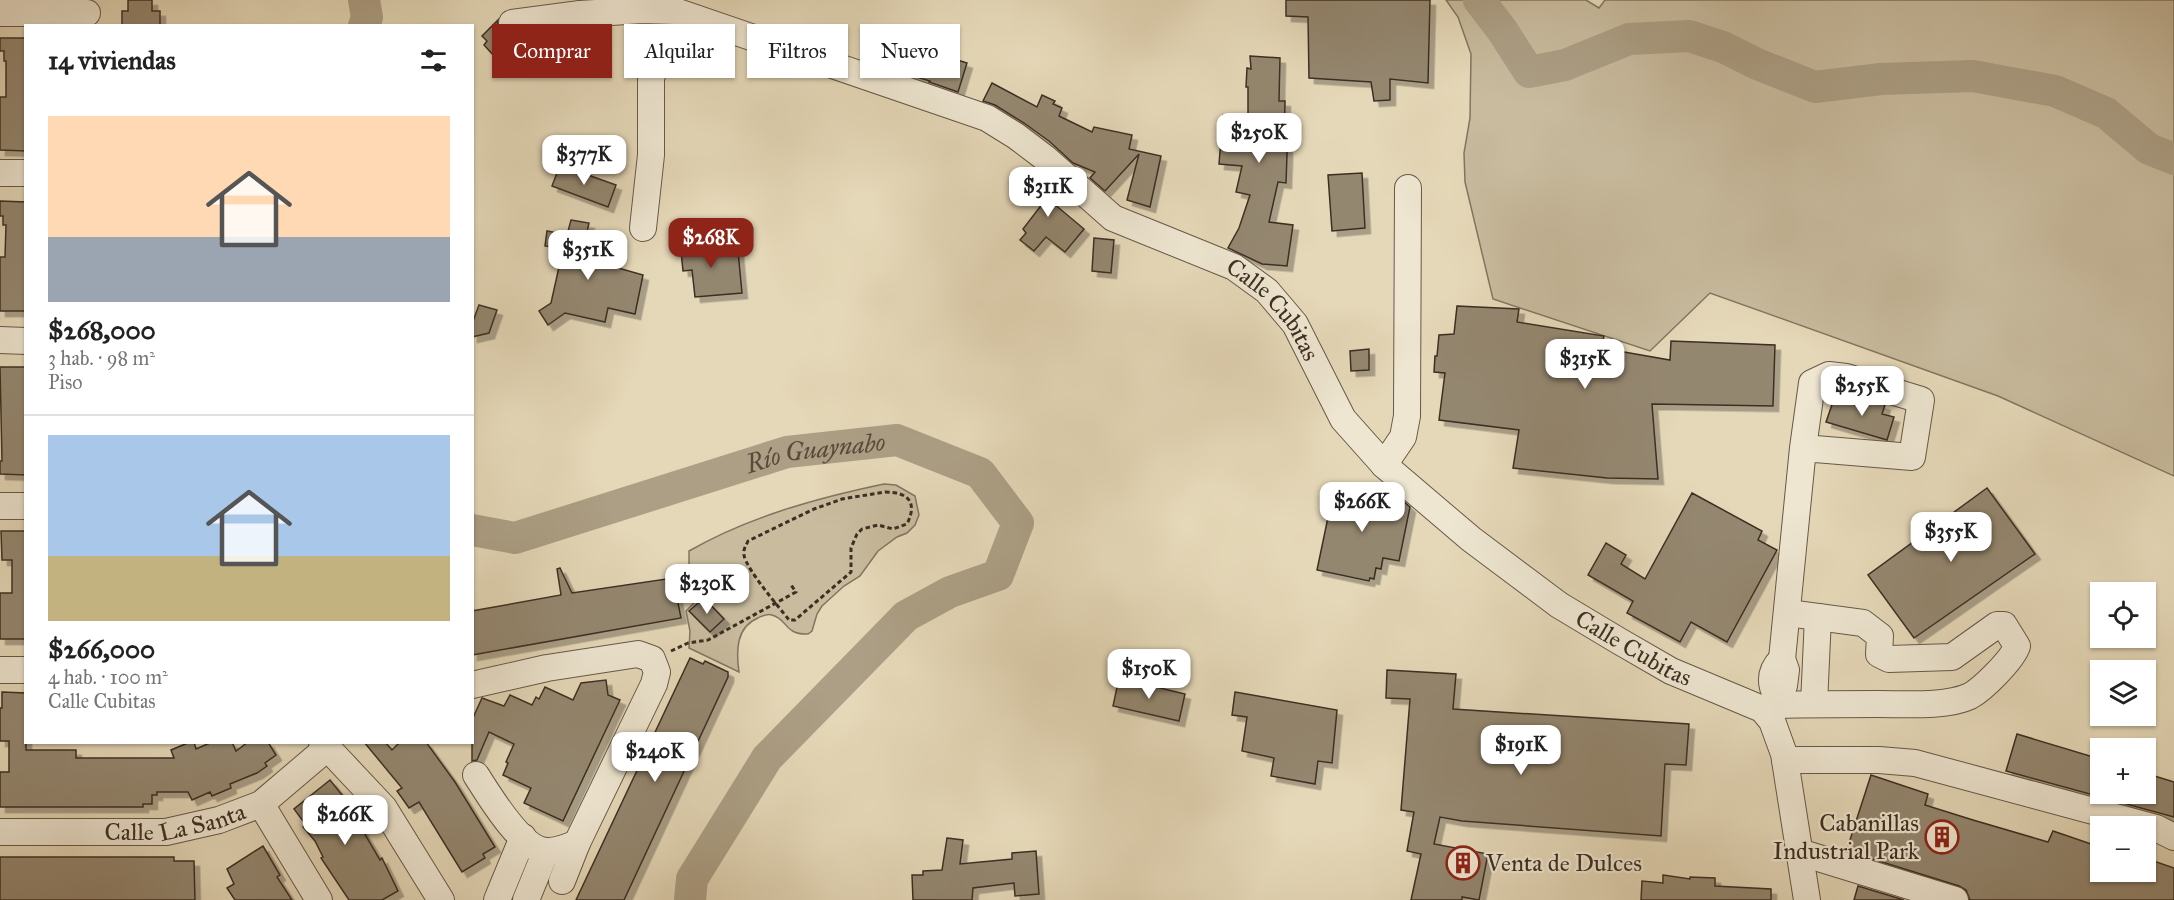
<!DOCTYPE html>
<html lang="es">
<head>
<meta charset="utf-8">
<style>
	:root { --surface:#fff; --page:#f2f2f2; --text:#222; --muted:#767676; --line:#e0e0e0; --accent:#8f2418 }
	body { margin:0; font-family:"IM FELL Great Primer",serif; background:var(--page); color:var(--text); height:100vh; display:flex; flex-direction:column; font-size:22px; white-space:nowrap }
	* { box-sizing:border-box; margin:0 }
	p { font-size:20px; color:var(--muted) }
	.icon { flex:none; width:33px; height:33px; fill:none; stroke:currentColor; stroke-width:2; stroke-linecap:round; stroke-linejoin:round }
	.map { position:relative; flex:1; overflow:hidden }
	.drawer { position:absolute; left:24px; top:24px; width:450px; height:720px; display:flex; flex-direction:column; background:var(--surface); border-radius:0px; box-shadow:0 2px 4px #0004 }
	.drawer>* { flex:none }
	.hud { position:absolute; left:492px; top:24px; width:570px; height:54px; display:flex; gap:12px }
	.controls { position:absolute; left:2090px; top:582px; display:grid; gap:12px }
	.controls a { display:grid; place-items:center; width:66px; height:66px; border-radius:0px; background:var(--surface); box-shadow:0 2px 4px #0004; font-size:30px }
	.price { position:absolute; translate:-50% -51px; padding:0 14px; border-radius:12px; background:#fff; color:#222; font-size:20px; line-height:39px; filter:drop-shadow(0 2px 3px #0008) }
	.price::after { content:''; position:absolute; left:50%; top:36px; width:18px; height:14px; margin-left:-9px; background:inherit; clip-path:polygon(0 0,100% 0,50% 100%) }
	.price.selected { background:var(--accent); color:#fff }
	ul { padding:0; list-style:none }
	li { display:grid; align-content:center; gap:12px; height:318px; padding:0 24px }
	li+li { border-top:2px solid var(--line) }
	li span { display:grid; place-items:center; height:186px; border-radius:0px; color:#555 }
	li>.icon { margin-inline-start:auto }
	span .icon { width:108px; height:108px; fill:#fffc; stroke-width:1 }
	li b { font-size:26px }
	h2 { display:flex; justify-content:space-between; align-items:center; height:72px; padding:0 24px; font-size:26px }
	.tag { padding:0 21px; border-radius:0px; background:var(--surface); box-shadow:0 2px 4px #0004; font-size:21px; line-height:54px }
	.tag.selected { background:var(--accent); color:#fff }
	.map>svg:first-child { display:block }
	.green { fill:#c8bb9e; stroke:#827560; stroke-width:1.5 }
	.lines { fill:none; stroke-linecap:round; stroke-linejoin:round }
	.river { stroke:#ac9f85; stroke-width:32 }
	.building { fill:#948770; stroke:#3c2f22; stroke-width:1.5; filter:url(#shadow) }
	.minor-casing { stroke:#665948; stroke-width:28 }
	.path { stroke:#3c2f22; stroke-width:3; stroke-dasharray:4.5 3; stroke-linecap:butt }
	.minor { stroke:#eee6d1; stroke-width:26 }
	.labels { text-anchor:middle; dominant-baseline:central; stroke-width:4.5; stroke-linejoin:round; paint-order:stroke }
	.street-label { font-size:24px; fill:#3c2f22; stroke:#eee6d1 }
	.poi-label { font-size:24px; fill:#3c2f22; stroke:#eee6d1; text-anchor:end }
	.water-label { font-size:26px; font-style:italic; fill:#584b3b; stroke:#eee6d1 }
</style>
</head>
<body>
<div class="map">
<svg width="2174" height="900" viewBox="0 0 2174 900">
	<defs>
		<filter id="shadow"><feDropShadow dx="5.5" dy="5.5" stdDeviation="0" flood-color="#0004"/></filter>
	</defs>
	<rect width="100%" height="100%" fill="#e5d8b8"/>
	<filter id="stains"><feTurbulence type="fractalNoise" baseFrequency=".00333" numOctaves="4"/><feColorMatrix values="0 0 0 0 .2 0 0 0 0 .09 0 0 0 0 .02 0 0 0 .5 -.17"/></filter>
	<radialGradient id="worn" r=".72"><stop offset=".6" stop-color="#630" stop-opacity="0"/><stop offset="1" stop-color="#630" stop-opacity=".3"/></radialGradient>
	<g class="green">
		<polygon points="1446,0 1586,0 1599,8 1605,0 2174,0 2174,476 1998,396 1710,293 1650,351 1493,299 1465,182 1464,153 1470,118 1471,54 1458,17"/>
		<path d="M884 484 896 485 915 496 919 515 915 525 907 533 897 537 878 551 860 576 844 586 822 606 817 614 812 631 808 634C784 635 788 619 772 615 767 613 762 616 758 618 736 627 736 651 739 672L689 648 690 631 686 611 703 594 689 574V551C748 517 817 498 884 484Z"/>
	</g>
	<g class="lines">
		<g class="river">
			<polyline points="364,0 367,17 364,26"/>
			<polyline points="1479,0 1502,30 1529,72 1565,65 1629,39 1689,36 1723,47 1757,64 1815,87 1881,79 1973,76 2055,91 2106,113 2149,149 2174,159"/>
			<path id="s1" d="M472 530 515 538 787 452 897 440 980 473 1018 523 998 575 950 592 906 616 767 758 692 879 690 900"/>
		</g>
	</g>
	<g class="building">
		<polygon points="128,0 152,0 152,11 160,11 160,26 122,25 122,11 128,11"/>
		<polygon points="1286,0 1430,0 1428,83 1390,79 1390,100 1374,101 1371,82 1309,78 1308,17 1286,16"/>
		<polygon points="498,20 497,26 501,33 506,37 513,38 494,56 484,45 487,41 482,36"/>
		<polygon points="907,33 926,38 925,46 932,48 932,52 967,63 958,92 929,82 930,81 900,72 901,70 898,70 903,42 906,42"/>
		<polygon points="0,38 25,38 26,151 0,150 0,97 6,97 6,61 4,61 4,51 0,51"/>
		<polygon points="1250,56 1280,58 1279,101 1285,101 1284,147 1287,147 1287,155 1286,183 1278,182 1269,222 1293,225 1287,266 1262,264 1228,248 1239,228 1250,195 1236,192 1242,166 1219,164 1223,115 1248,117 1248,87 1246,87 1247,68 1251,69"/>
		<polygon points="992,83 1037,107 1042,95 1055,101 1053,104 1062,108 1059,116 1092,132 1094,127 1132,135 1129,149 1161,156 1150,207 1127,200 1139,154 1105,191 1090,178 1095,172 1073,163 1049,141 1024,123 995,105 983,101"/>
		<polygon points="560,165 616,185 608,207 552,186"/>
		<polygon points="1035,169 1054,186 1045,201 1047,198 1084,229 1065,252 1046,237 1034,251 1020,240 1026,233 1023,229 1043,203 1023,191"/>
		<polygon points="1362,173 1365,228 1332,231 1328,175"/>
		<polygon points="0,201 26,202 26,311 0,311 0,257 5,257 6,225 3,225 3,216 0,216"/>
		<polygon points="571,220 589,223 581,257 604,262 604,264 643,275 635,314 608,308 605,322 565,313 548,325 539,311 551,303 563,249 545,246 547,231 567,235"/>
		<polygon points="705,238 706,247 711,247 712,253 738,251 742,293 695,297 692,270 683,271 680,241"/>
		<polygon points="1094,238 1114,240 1111,273 1092,271"/>
		<polygon points="479,305 497,310 489,333 472,337 472,324"/>
		<polygon points="1457,306 1519,309 1517,322 1604,336 1601,348 1670,360 1671,341 1775,345 1773,406 1652,404 1658,479 1607,478 1513,468 1519,430 1439,420 1445,373 1434,372 1435,356 1437,356 1439,335 1454,334"/>
		<polygon points="1369,349 1369,370 1351,371 1350,351"/>
		<polygon points="0,367 25,367 26,475 0,474 0,461 2,461"/>
		<polygon points="1859,397 1885,405 1882,414 1894,417 1887,440 1826,422 1834,399 1856,405"/>
		<polygon points="1335,484 1403,501 1410,507 1399,561 1383,558 1381,569 1376,568 1374,579 1370,578 1369,581 1317,570"/>
		<polygon points="1987,488 2035,554 1914,638 1868,575"/>
		<polygon points="1692,493 1762,531 1758,540 1777,550 1727,642 1691,622 1680,642 1627,613 1633,601 1588,575 1606,543 1626,555 1621,564 1645,579"/>
		<polygon points="1,531 26,531 26,639 0,639 0,593 12,593 12,560 2,560"/>
		<polygon points="560,568 572,593 673,578 681,618 472,655 472,611 561,595 557,569"/>
		<polygon points="704,598 724,619 710,632 689,611"/>
		<polygon points="690,658 703,664 705,661 728,672 728,677 624,900 576,900"/>
		<polygon points="1387,670 1456,674 1453,709 1689,724 1686,765 1665,764 1661,836 1462,821 1440,817 1434,844 1488,854 1479,900 1462,897 1462,900 1411,900 1421,854 1407,851 1414,812 1401,810 1410,699 1386,698"/>
		<polygon points="1119,678 1185,694 1179,721 1113,706"/>
		<polygon points="606,680 608,695 620,700 563,821 524,803 531,788 503,775 508,763 506,762 514,744 489,732 477,760 472,761 472,720 482,698 504,706 510,695 532,705 536,697 539,699 545,687 573,700 581,683"/>
		<polygon points="2,692 26,693 26,750 76,750 76,758 174,758 171,750 190,742 194,742 196,749 212,742 232,742 236,751 248,742 268,742 276,755 265,763 267,766 257,773 230,784 231,788 212,796 210,792 192,800 188,792 157,792 157,795 152,795 152,804 143,804 143,807 0,807 0,772 9,772 9,741 0,741 0,708 2,708"/>
		<polygon points="1235,692 1337,710 1332,763 1318,761 1315,784 1271,776 1274,758 1242,751 1247,717 1232,715"/>
		<polygon points="2017,734 2100,759 2100,794 2145,794 2145,773 2174,782 2174,817 2006,771"/>
		<polygon points="364,742 385,742 392,750 400,742 426,742 455,782 495,847 483,854 485,858 462,872 419,802 409,808 397,791 402,788"/>
		<polygon points="1871,775 1928,794 1925,805 1973,820 2048,842 2053,831 2100,847 2100,872 2145,872 2145,858 2174,868 2174,900 1970,900 1966,890 1959,886 1866,857 1867,852 1848,846"/>
		<polygon points="330,780 342,795 380,860 382,858 398,891 382,900 349,900 321,858 323,857 315,841 303,827 306,825 294,809"/>
		<polygon points="947,838 963,840 960,864 1012,859 1012,853 1036,851 1039,894 1015,896 1014,883 973,888 972,900 913,900 912,875 923,875 923,871 942,870"/>
		<polygon points="263,846 280,875 277,877 292,900 235,900 227,888 234,884 227,869"/>
		<polygon points="0,857 174,857 174,861 194,861 195,900 0,900"/>
		<polygon points="1663,875 1690,879 1690,877 1715,878 1715,886 1771,889 1771,900 1641,900 1642,881 1663,883"/>
		<polygon points="1858,886 1904,900 1854,900"/>
	</g>
	<g class="lines">
		<g class="minor-casing">
			<g id="minor">
				<polyline points="0,13 87,13"/>
				<path id="s2" d="M512 23 580 14 642 10 675 11 987 118 1016 136 1045 158 1113 218 1234 267 1267 291 1295 324 1343 419 1384 465 1471 539 1559 605 1619 641 1671 671 1762 709 1772 721 1784 754 1807 900"/>
				<polyline points="0,173 26,173"/>
				<polyline points="643,228 651,155 651,78 662,49 701,21"/>
				<polyline points="0,340 26,341"/>
				<polyline points="1384,465 1403,437 1407,416 1408,188"/>
				<polyline points="0,506 26,506"/>
				<polyline points="1782,659 1803,448 1912,457 1921,400 1846,377 1829,375 1812,383 1803,448"/>
				<polyline points="0,670 26,670"/>
				<path d="M472 685 547 668 638 654 652 659 657 672 654 684 577 843C568 847 556 852 545 851 520 848 489 795 476 775"/>
				<polyline points="1814,704 1818,617"/>
				<path d="M1774 705C1809 704 1844 704 1879 704 1905 704 1947 707 1970 696 1983 689 2013 659 2017 646L2004 625H1997L1952 657 1889 659 1879 654 1880 636 1863 623 1788 613"/>
				<path d="M1771 718 1776 695 1784 686 1786 670 1782 659C1771 670 1769 681 1776 695"/>
				<polyline points="322,742 384,808 441,900"/>
				<polyline points="1785,760 1879,760 1915,763 2156,828 2174,837"/>
				<polyline points="261,804 319,900"/>
				<path id="s3" d="M0 832H166L219 820 261 804 327 748"/>
				<polyline points="1799,852 1955,900"/>
				<polyline points="562,881 577,843"/>
				<polyline points="497,900 523,837"/>
				<polyline points="526,900 546,851"/>
			</g>
		</g>
		<g class="path">
			<path d="M885 492C908 492 918 502 907 524L893 529 878 525 862 529 857 534 851 548V572L795 620H789C779 607 746 569 744 555 743 549 746 546 748 541L814 509 842 499Z"/>
			<polyline points="671,651 688,643 708,640 796,592 791,585"/>
		</g>
		<use href="#minor" class="minor"/>
	</g>
	<defs>
		<g id="building-ring" transform="scale(1.725)"><circle r="9.5" fill="#eee6d1" stroke="#8f2418" stroke-width="1.5"/><path d="M-4-6H4V6H1V3H-1V6H-4ZM-2.5-4.3h1.7v1.8h-1.7ZM.8-4.3h1.7v1.8H.8ZM-2.5-1h1.7V.8h-1.7ZM.8-1h1.7V.8H.8Z" fill="#8f2418"/></g>
	</defs>
	<g fill-rule="evenodd">
		<use href="#building-ring" x="1942" y="837"/>
		<use href="#building-ring" x="1463" y="863"/>
	</g>
	<g class="labels">
		<g class="street-label">
			<text stroke="none"><textPath href="#s2" startOffset="844">Calle Cubitas</textPath></text>
			<text stroke="none"><textPath href="#s2" startOffset="1348">Calle Cubitas</textPath></text>
			<text stroke="none"><textPath href="#s3" startOffset="176">Calle La Santa</textPath></text>
		</g>
		<g class="poi-label">
			<text x="1919" y="823">Cabanillas<tspan x="1919" dy="28">Industrial Park</tspan></text>
			<text x="1486" y="863" text-anchor="start">Venta de Dulces</text>
		</g>
		<g class="water-label">
			<text stroke="none"><textPath href="#s1" startOffset="357">Río Guaynabo</textPath></text>
		</g>
	</g>
	<rect width="100%" height="100%" filter="url(#stains)"/>
	<rect width="100%" height="100%" fill="url(#worn)"/>
</svg>
<div class="controls">
<a><svg class="icon" aria-label="locate" viewBox="0 0 24 24"><circle cx="12" cy="12" r="6"/><path d="M12 2v4M12 18v4M2 12h4M18 12h4"/></svg></a>
<a><svg class="icon" aria-label="layers" viewBox="0 0 24 24"><path d="M12 4l9 5-9 5-9-5zM3 14l9 5 9-5"/></svg></a>
<a>+</a>
<a>−</a>
</div>
<b class="price" style="left:1259px;top:164px">$250K</b>
<b class="price" style="left:584px;top:186px">$377K</b>
<b class="price" style="left:1048px;top:218px">$311K</b>
<b class="price selected" style="left:711px;top:269px">$268K</b>
<b class="price" style="left:588px;top:281px">$351K</b>
<b class="price" style="left:1585px;top:390px">$315K</b>
<b class="price" style="left:1862px;top:417px">$255K</b>
<b class="price" style="left:1362px;top:533px">$266K</b>
<b class="price" style="left:1951px;top:563px">$355K</b>
<b class="price" style="left:707px;top:615px">$230K</b>
<b class="price" style="left:1149px;top:700px">$150K</b>
<b class="price" style="left:1521px;top:776px">$191K</b>
<b class="price" style="left:655px;top:783px">$240K</b>
<b class="price" style="left:345px;top:846px">$266K</b>
<div class="hud">
<a class="tag selected">Comprar</a>
<a class="tag">Alquilar</a>
<a class="tag">Filtros</a>
<a class="tag">Nuevo</a>
</div>
<section class="drawer">
<h2>14 viviendas<svg class="icon" aria-label="filters" viewBox="0 0 24 24"><path d="M4 7h16M4 17h16"/><circle cx="9" cy="7" r="2"/><circle cx="15" cy="17" r="2"/></svg></h2>
<ul>
<li><span style="background:linear-gradient(#ffd9b3 65%,#9aa5b1 0)"><svg class="icon" aria-label="home" viewBox="0 0 24 24"><path d="M3 11l9-7 9 7M6 9v11h12V9"/></svg></span><div><b>$268,000</b><p>3 hab. · 98 m²</p><p>Piso</p></div></li>
<li><span style="background:linear-gradient(#a9c7e8 65%,#c2b280 0)"><svg class="icon" aria-label="home" viewBox="0 0 24 24"><path d="M3 11l9-7 9 7M6 9v11h12V9"/></svg></span><div><b>$266,000</b><p>4 hab. · 100 m²</p><p>Calle Cubitas</p></div></li>
</ul>
</section>
</div>
</body>
</html>
